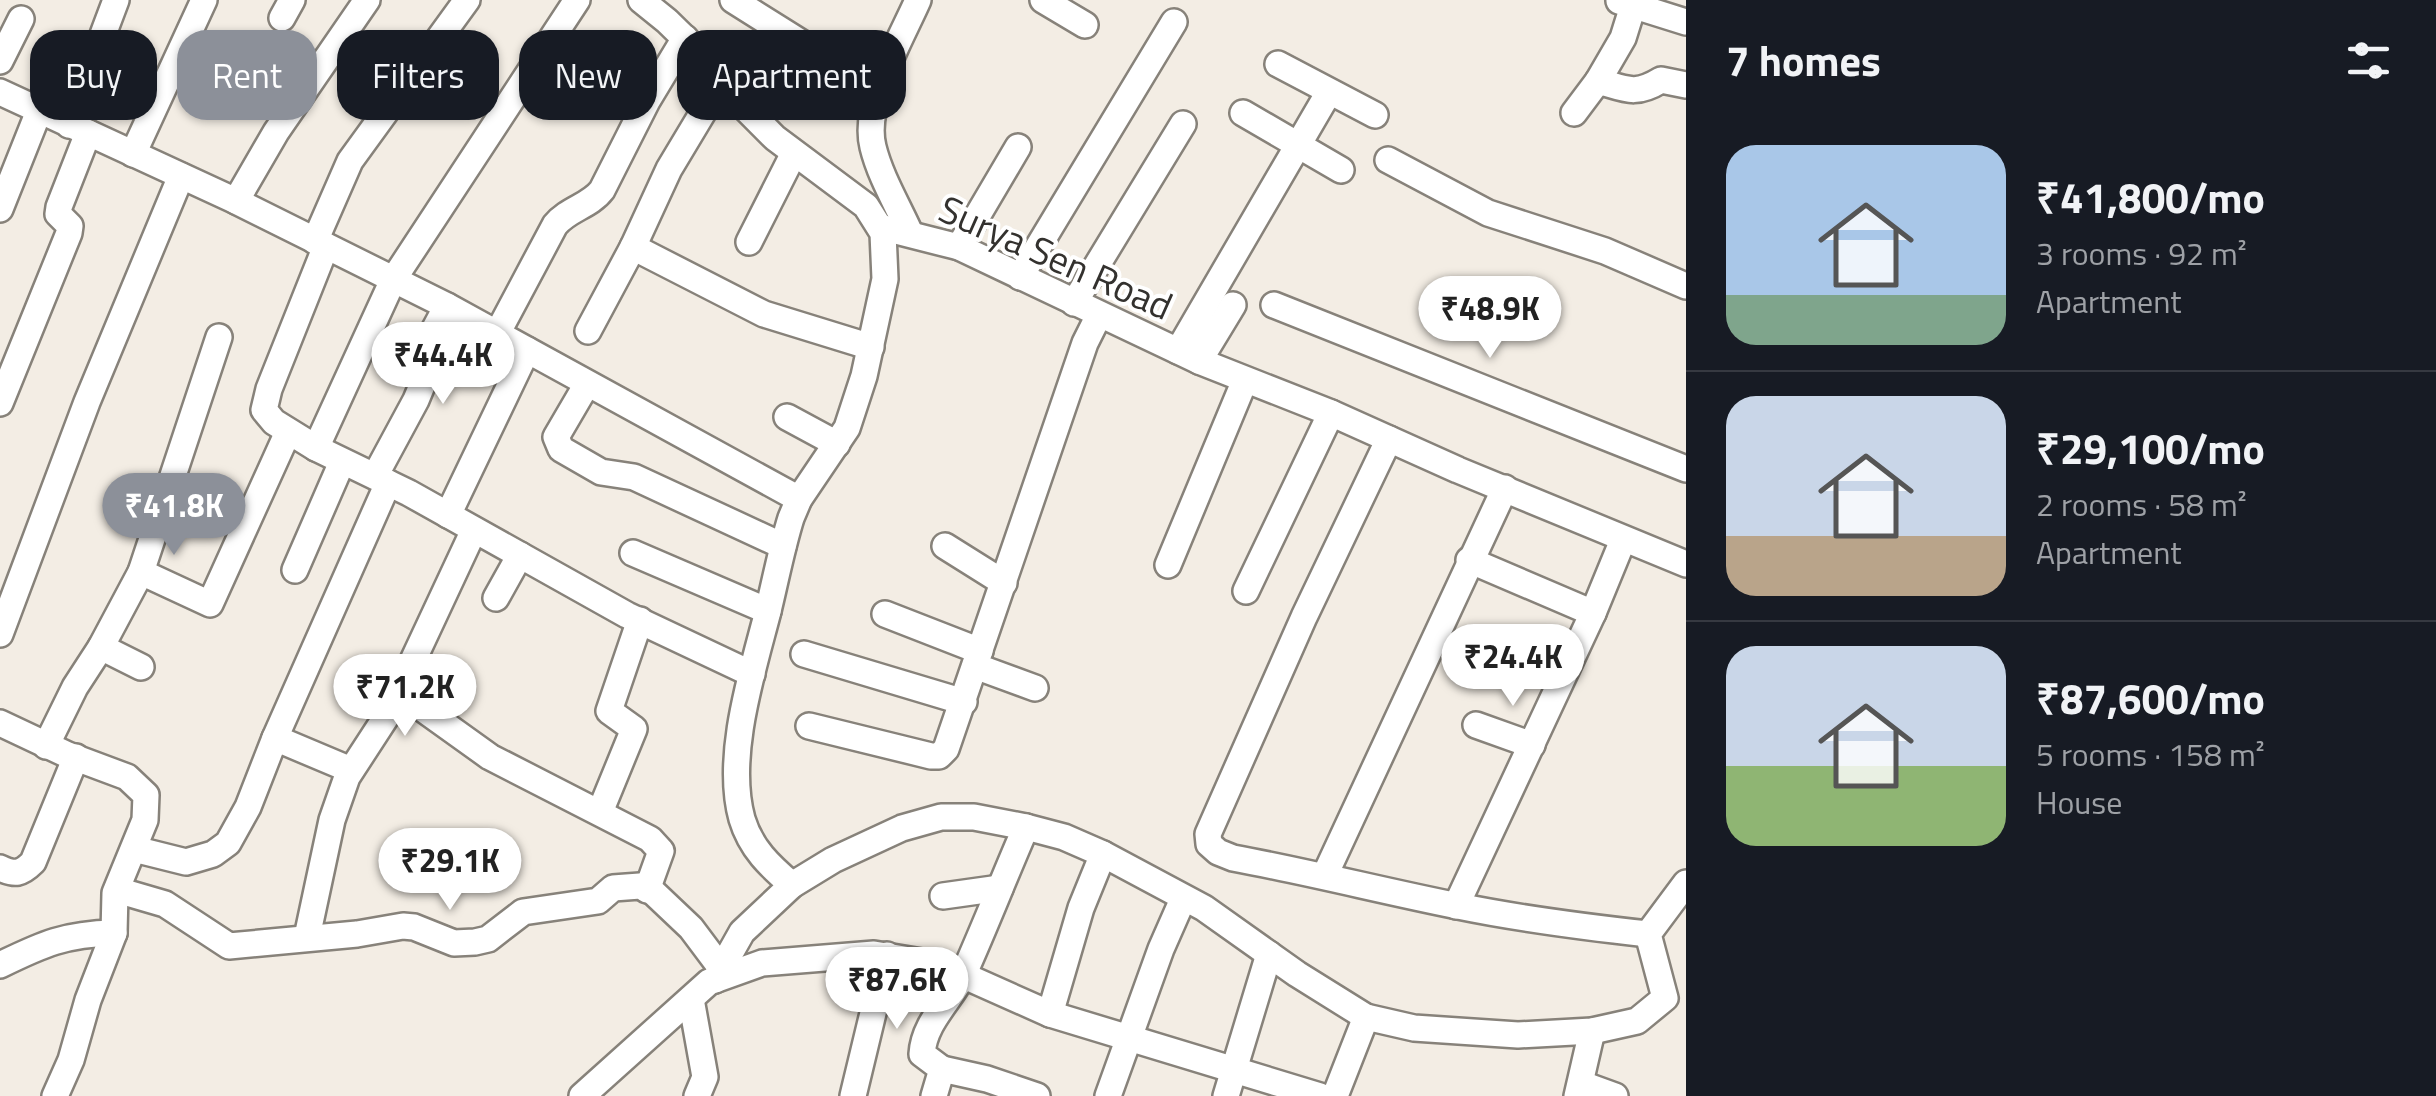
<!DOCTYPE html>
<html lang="en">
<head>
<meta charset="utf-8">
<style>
	:root { --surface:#171b24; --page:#242831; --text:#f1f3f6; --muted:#9ea1a6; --line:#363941; --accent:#8c9099 }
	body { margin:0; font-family:"Titillium Web",sans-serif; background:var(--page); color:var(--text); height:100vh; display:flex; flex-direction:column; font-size:38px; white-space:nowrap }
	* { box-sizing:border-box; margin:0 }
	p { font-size:32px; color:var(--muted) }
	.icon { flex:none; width:55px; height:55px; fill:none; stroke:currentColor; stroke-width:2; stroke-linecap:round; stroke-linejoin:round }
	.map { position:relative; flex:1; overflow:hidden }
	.panel { display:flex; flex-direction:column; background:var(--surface); width:750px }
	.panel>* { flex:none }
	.top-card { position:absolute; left:30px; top:30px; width:950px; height:90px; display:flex; gap:20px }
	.price { position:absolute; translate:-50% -85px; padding:0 22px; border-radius:35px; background:#fff; color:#222; font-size:32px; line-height:65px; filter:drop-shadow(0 2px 5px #0008) }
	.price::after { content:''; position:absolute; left:50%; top:60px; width:30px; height:22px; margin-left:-15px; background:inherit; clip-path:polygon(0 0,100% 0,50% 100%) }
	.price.selected { background:var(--accent); color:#fff }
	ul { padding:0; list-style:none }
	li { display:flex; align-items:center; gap:30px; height:250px; padding:0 40px }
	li+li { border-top:2px solid var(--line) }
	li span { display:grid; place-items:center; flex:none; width:280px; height:200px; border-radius:30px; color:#555 }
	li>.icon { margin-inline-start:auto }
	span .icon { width:120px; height:120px; fill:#fffc; stroke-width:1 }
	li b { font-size:42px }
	h2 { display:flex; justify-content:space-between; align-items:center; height:120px; padding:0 40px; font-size:42px }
	.pill { padding:0 35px; border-radius:30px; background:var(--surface); box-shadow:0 2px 8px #0004; font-size:35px; line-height:90px }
	.pill.selected { background:var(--accent); color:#fff }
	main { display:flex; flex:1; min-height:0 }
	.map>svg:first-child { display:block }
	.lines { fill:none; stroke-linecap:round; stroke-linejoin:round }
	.minor-casing { stroke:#87827a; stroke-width:30 }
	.minor { stroke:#fff; stroke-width:25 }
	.labels { text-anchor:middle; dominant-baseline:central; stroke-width:8; stroke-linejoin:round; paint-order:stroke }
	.street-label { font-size:38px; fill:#33312e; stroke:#fff }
</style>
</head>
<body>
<main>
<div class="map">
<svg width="1686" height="1096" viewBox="0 0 1686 1096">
	<rect width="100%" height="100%" fill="#f3ede4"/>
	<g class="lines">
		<g class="minor-casing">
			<g id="minor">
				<path d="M641 0 667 21 712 65 741 104 775 138 866 206 883 233 885 279 864 376 847 428 799 499 791 518C781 550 775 583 767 615 751 676 725 758 742 819 751 849 770 866 792 885"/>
				<polyline points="733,0 808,47 881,87"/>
				<polyline points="1043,0 1085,25"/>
				<polyline points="1619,1 1686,22"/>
				<path d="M1633 6 1623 38 1598 81C1626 89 1635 96 1661 80L1686 85"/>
				<polyline points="282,18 292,0"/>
				<polyline points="0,61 21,19"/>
				<polyline points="1278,64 1375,115"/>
				<polyline points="0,92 236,201 447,306 799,499"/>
				<polyline points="1243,113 1341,170"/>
				<polyline points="1574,113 1598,81"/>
				<polyline points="69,125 116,0"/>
				<polyline points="133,154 204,0"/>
				<polyline points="1388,160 1488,213 1605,251 1686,286"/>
				<polyline points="236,201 276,132 367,0"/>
				<polyline points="0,209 39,111"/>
				<polyline points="880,227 959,247 1199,361 1331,413 1458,470 1686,564"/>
				<path d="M910 233C898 206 880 176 873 147 862 104 901 39 918 0"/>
				<polyline points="315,241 350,161 467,0"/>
				<polyline points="749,242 793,155"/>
				<polyline points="326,246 269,389 264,410 274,422 316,448 409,493 627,615 752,674"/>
				<polyline points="633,247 764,314 871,347"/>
				<polyline points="959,247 1018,147"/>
				<polyline points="1020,277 1174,22"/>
				<polyline points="1074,303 1183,124"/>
				<polyline points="1274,305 1686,469"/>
				<polyline points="588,331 633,247 669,169 723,79"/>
				<path d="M497 334 555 225C568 209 590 206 602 190L647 101 685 38"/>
				<polyline points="1178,351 1329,92"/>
				<polyline points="1199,361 1233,305"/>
				<polyline points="587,384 556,437 561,449 601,472 634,477 783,546"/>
				<polyline points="0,403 69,233 70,226 58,214 59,207 88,133"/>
				<polyline points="787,417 837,444"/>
				<path d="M1389 439 1304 617 1208 834 1209 844 1218 852 1233 858C1309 872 1383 891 1458 906 1521 919 1585 927 1648 934"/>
				<polyline points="316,448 393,280 577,0"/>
				<polyline points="375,476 416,400 423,383 422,357 426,345 447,306"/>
				<polyline points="448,515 527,350"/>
				<polyline points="945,546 1004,583"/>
				<polyline points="633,553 768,611"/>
				<polyline points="1469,560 1593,613"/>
				<polyline points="1168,565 1245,380"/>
				<polyline points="295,570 342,462"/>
				<polyline points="141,572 210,604 288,432"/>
				<polyline points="1246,591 1331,413"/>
				<polyline points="496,598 520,555"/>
				<polyline points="885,614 980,651"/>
				<polyline points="0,634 87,402 181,176"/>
				<polyline points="101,647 141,667"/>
				<polyline points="804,654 964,702"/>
				<polyline points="975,666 1035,688"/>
				<polyline points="398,691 490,757 650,839 661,851 647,890"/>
				<polyline points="0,723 68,755 127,777 146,795 145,820 115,893 114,933 88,1000 71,1060 55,1096"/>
				<polyline points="1476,725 1532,745"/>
				<polyline points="809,726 931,756 939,756 946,749 1085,343 1099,315"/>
				<polyline points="275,738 351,770"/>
				<polyline points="46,746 75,687 101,647 141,572 219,337"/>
				<polyline points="600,812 634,729 609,711 640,620"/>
				<polyline points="134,849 186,862 213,854 228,843 248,807 275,738 388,483"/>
				<path d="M0 868C15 875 21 874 33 862L76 757"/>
				<polyline points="1325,875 1505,488"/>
				<polyline points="117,890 165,904 229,946 357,934 403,926 414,927 454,943 475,942 488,939 523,912 598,901 613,888 640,886 653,892 691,928 721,968"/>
				<polyline points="943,896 1000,888"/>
				<polyline points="1456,906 1593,613 1623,540"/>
				<polyline points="307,937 332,820 347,777 388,714 474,530"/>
				<path d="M0 965C43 944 65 934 114 933"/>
				<polyline points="715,980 742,932 792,885 833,860 902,828 941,817 974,817 1026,827 1064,837 1103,854 1204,908 1297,974 1366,1017 1414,1028 1518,1035 1592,1031 1637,1021 1665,998 1648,934 1686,883"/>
				<polyline points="691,999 705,1077 697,1096"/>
				<polyline points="1050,1014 1081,908 1103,854"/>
				<polyline points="942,1069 987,1079 1037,1096"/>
				<polyline points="1582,1084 1615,1096"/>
				<polyline points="582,1096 709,982 762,963 874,954 940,965 1050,1014 1320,1096"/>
				<polyline points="853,1096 887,955"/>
				<path d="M934 1096 942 1069 922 1054C924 1021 952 1000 965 971 986 924 1005 875 1026 827"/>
				<polyline points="1108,1096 1161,949 1183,899"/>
				<polyline points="1226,1096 1269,954"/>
				<polyline points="1335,1096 1366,1017"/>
				<polyline points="1577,1096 1592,1031"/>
			</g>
		</g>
		<use href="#minor" class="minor"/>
	</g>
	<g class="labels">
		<g class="street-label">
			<text transform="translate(1056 257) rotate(24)">Surya Sen Road</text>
		</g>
	</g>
</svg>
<b class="price" style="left:1490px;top:361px">₹48.9K</b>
<b class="price" style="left:443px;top:407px">₹44.4K</b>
<b class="price selected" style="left:174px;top:558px">₹41.8K</b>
<b class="price" style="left:1513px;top:709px">₹24.4K</b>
<b class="price" style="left:405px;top:739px">₹71.2K</b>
<b class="price" style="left:450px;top:913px">₹29.1K</b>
<b class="price" style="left:897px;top:1032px">₹87.6K</b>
<div class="top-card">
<a class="pill">Buy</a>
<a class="pill selected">Rent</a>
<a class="pill">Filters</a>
<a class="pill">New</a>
<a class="pill">Apartment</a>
</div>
</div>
<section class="panel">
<h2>7 homes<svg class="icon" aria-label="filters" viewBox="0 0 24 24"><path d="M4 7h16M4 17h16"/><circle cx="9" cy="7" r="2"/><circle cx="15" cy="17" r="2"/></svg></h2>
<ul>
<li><span style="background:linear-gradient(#a9c7e8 75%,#7fa58c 0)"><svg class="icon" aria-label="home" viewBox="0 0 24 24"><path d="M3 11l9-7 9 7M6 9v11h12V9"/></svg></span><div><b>₹41,800/mo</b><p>3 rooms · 92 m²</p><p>Apartment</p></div></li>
<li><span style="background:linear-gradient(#c9d6e8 70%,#b9a48a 0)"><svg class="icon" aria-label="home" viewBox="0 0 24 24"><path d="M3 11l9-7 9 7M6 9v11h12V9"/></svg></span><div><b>₹29,100/mo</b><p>2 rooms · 58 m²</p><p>Apartment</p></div></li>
<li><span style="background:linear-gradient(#c9d6e8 60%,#8fb573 0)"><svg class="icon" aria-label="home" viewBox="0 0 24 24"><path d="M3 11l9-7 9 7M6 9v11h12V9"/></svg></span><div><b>₹87,600/mo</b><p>5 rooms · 158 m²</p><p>House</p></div></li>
</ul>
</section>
</main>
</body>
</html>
